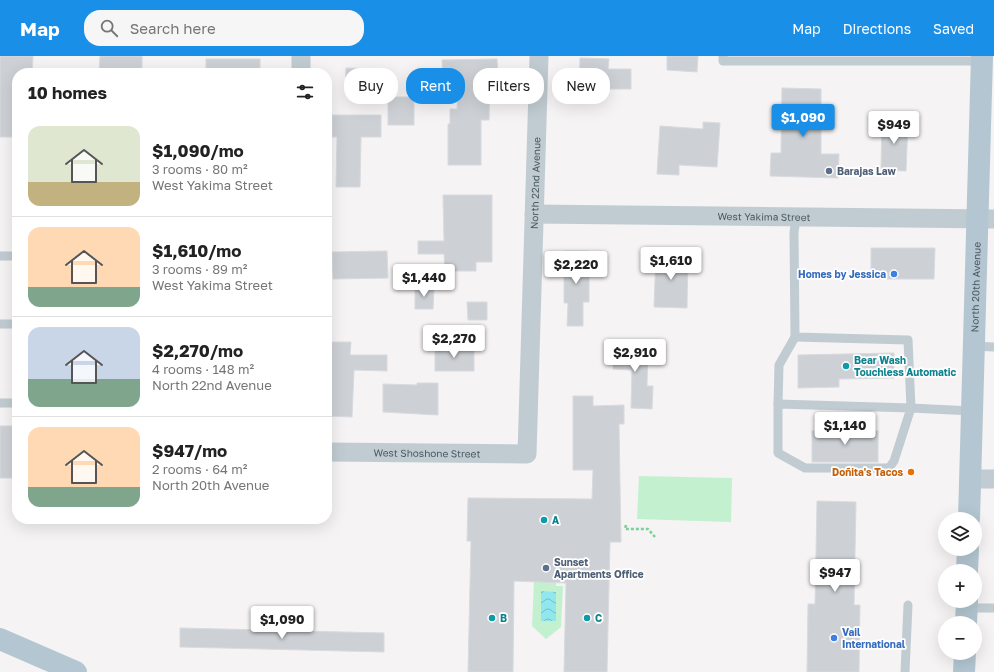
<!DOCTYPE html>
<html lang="en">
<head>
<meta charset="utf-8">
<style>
	:root { --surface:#fff; --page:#f6f6f6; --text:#222; --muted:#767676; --line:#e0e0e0; --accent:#1a8fe8 }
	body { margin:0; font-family:"Golos Text",sans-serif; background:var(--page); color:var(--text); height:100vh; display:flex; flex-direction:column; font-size:15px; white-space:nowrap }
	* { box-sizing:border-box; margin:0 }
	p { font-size:13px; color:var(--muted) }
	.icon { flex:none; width:22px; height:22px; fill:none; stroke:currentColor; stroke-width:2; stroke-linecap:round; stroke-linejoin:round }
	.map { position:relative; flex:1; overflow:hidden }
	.sheet { position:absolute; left:12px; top:12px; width:320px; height:456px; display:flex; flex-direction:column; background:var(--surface); border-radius:16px; box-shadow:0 4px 16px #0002 }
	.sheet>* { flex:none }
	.hud { position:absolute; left:344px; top:12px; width:380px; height:36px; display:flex; gap:8px }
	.controls { position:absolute; left:938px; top:456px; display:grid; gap:8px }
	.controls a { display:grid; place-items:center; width:44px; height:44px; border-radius:50%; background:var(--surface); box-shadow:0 4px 16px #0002; font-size:20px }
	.price { position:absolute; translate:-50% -34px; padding:0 9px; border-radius:4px; background:#fff; color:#222; font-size:13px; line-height:26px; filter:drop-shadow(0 1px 2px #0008) }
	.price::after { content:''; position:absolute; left:50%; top:24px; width:12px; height:9px; margin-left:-6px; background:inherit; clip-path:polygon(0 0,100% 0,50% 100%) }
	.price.current { background:var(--accent); color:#fff }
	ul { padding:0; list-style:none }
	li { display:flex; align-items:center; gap:12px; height:100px; padding:0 16px }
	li+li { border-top:1px solid var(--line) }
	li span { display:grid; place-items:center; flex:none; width:112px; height:80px; border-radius:12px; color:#555 }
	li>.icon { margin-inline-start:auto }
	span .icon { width:48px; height:48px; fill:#fffc; stroke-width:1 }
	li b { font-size:17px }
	h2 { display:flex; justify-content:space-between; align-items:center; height:48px; padding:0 16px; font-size:17px }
	.chip { padding:0 14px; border-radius:16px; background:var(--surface); box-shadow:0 4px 16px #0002; font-size:14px; line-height:36px }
	.chip.current { background:var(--accent); color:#fff }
	header { display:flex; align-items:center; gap:24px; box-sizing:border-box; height:56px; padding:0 20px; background:var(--accent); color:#fff }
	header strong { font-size:19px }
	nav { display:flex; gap:22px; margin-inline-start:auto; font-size:14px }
	.search { width:280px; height:36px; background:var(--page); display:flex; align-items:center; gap:10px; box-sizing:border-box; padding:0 14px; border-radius:16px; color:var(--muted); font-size:15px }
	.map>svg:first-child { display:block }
	.grass { fill:#c3f1cf }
	.water { fill:url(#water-waves) }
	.building { fill:#cdd1d5; stroke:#d7dade }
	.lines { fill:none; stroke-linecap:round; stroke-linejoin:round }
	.path { stroke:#7ad09a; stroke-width:2.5; stroke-dasharray:3 2; stroke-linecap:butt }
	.service { stroke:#c1ccd2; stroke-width:9 }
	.minor { stroke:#c1ccd2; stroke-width:19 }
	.primary { stroke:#b3c6d1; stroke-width:22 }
	.service-dot { fill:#5c6f8a; stroke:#fff; stroke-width:1.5 }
	.shop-dot { fill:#3f7fe0; stroke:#fff; stroke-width:1.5 }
	.culture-dot { fill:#0f9aa8; stroke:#fff; stroke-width:1.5 }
	.food-dot { fill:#e8710a; stroke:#fff; stroke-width:1.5 }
	.labels { text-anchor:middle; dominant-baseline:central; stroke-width:3.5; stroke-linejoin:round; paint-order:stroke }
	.service-label { font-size:10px; font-weight:bold; fill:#4e5e75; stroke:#fff; text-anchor:start }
	.street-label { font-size:10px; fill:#4a5961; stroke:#fff }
	.shop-label { font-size:10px; font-weight:bold; fill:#366cbe; stroke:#fff; text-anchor:end }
	.culture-label { font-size:10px; font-weight:bold; fill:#0d838f; stroke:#fff; text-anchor:start }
	.food-label { font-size:10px; font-weight:bold; fill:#c56008; stroke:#fff; text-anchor:end }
</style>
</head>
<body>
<header>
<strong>Map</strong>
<div class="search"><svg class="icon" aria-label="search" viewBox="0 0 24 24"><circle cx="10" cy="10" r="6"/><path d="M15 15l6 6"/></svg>Search here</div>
<nav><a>Map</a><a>Directions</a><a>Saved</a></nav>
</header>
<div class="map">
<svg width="994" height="616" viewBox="0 0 994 616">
	<defs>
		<pattern id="water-waves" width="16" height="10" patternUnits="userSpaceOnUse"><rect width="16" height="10" fill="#90e7ee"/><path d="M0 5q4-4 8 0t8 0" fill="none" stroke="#78bec4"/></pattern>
	</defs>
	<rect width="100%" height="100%" fill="#f5f3f3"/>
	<g class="grass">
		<polygon points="639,420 732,422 731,466 637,463"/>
		<polygon points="534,526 556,526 556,530 563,530 561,571 546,583 532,570"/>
	</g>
	<polygon class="water" points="541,535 556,536 556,565 541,565"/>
	<g class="building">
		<polygon points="0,0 33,0 32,17 17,17 17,81 0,81"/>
		<polygon points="100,0 142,0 142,17 99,17"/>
		<polygon points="667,0 698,0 697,16 667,14"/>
		<polygon points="580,2 609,3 608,13 631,13 631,33 579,33"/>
		<rect x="206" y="3" width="54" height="13"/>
		<polygon points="497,3 498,18 490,18 489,64 481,64 481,109 448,109 448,68 450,68 450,53 457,53 458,21 443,21 442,4"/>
		<polygon points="346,12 381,13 381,33 345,32"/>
		<polygon points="782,32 821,33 821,98 839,98 838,122 770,120 771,97 781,97"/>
		<rect x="388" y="41" width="26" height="28"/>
		<polygon points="332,59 381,59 381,81 361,81 360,131 336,131 337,81 332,81"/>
		<polygon points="882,64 908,64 906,115 881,114"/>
		<polygon points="703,66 720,67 717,111 679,109 679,119 657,118 660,70 703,73"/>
		<polygon points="443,139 492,139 492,206 476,206 476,215 445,215 444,198 418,198 418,185 444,185"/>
		<polygon points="871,192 935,192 934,223 871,223"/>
		<polygon points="387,195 388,222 333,223 332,196"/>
		<polygon points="564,195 589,195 589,246 583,246 583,270 567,270 568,247 564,247"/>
		<polygon points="656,198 688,199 687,252 654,251"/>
		<polygon points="415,231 434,231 433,253 415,253"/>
		<polygon points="467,246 487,246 487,264 468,264"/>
		<polygon points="330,286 351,286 350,299 387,299 387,315 354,314 352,361 327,360"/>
		<polygon points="613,290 648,290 647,330 653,330 652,353 631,352 632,314 613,313"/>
		<rect x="435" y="291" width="39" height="24"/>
		<polygon points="894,297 894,322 839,323 839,331 798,332 798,299"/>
		<polygon points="417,327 438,327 438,359 383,356 383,328 417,329"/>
		<polygon points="573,340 593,340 593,350 624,349 624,368 619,368 621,486 610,486 607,616 564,616 566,527 514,525 513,616 468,616 471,485 467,485 468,442 592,443 593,414 573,414"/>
		<rect x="0" y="370" width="17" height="52"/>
		<rect x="812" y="375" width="66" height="31"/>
		<polygon points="817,445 856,446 854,549 860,549 859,616 807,616 808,548 815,548"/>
		<polygon points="180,572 384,577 384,596 180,591"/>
	</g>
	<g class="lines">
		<polyline class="path" points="626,469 625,473 648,473 655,481"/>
		<g class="service">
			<polyline points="723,0 723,5 982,5"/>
			<polyline points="796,161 794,177 795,281 908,284 911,352 778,348 778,397 805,412 889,412 894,405 911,352 972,355"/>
			<polyline points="0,200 17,200"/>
			<polyline points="0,268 17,268"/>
			<polyline points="974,290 994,291"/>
			<polyline points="0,347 17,347"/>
			<polyline points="778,348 779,309 795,281"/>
			<polyline points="966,552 994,552"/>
			<polyline points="905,616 908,549"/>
		</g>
		<g class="minor">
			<polyline points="301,17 301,0"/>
			<path id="s1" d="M534 158 994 163"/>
			<path id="s2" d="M327 396 527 398 539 0"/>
			<polyline points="970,423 994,423"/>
		</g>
		<g class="primary">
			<path id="s3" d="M969 463 982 0"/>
			<polyline points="967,515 968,493"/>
			<polyline points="966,567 967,545"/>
			<polyline points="0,583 76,616"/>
			<polyline points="964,616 965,597"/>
		</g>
	</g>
	<g class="service-dot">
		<circle cx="829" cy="115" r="4"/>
		<circle cx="546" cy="512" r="4"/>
	</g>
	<g class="shop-dot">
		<circle cx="894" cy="218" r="4"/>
		<circle cx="834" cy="582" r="4"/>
	</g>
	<g class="culture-dot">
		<circle cx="846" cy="310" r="4"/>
		<circle cx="544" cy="464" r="4"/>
		<circle cx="492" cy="562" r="4"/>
		<circle cx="587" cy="562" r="4"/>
	</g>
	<circle class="food-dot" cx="911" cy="416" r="4"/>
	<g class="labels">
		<g class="service-label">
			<text x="837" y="115">Barajas Law</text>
			<text x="554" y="506">Sunset<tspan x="554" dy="12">Apartments Office</tspan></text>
		</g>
		<g class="street-label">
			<text stroke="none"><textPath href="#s2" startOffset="471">North 22nd Avenue</textPath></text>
			<text stroke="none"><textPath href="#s1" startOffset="230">West Yakima Street</textPath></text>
			<text stroke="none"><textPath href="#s3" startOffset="232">North 20th Avenue</textPath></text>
			<text stroke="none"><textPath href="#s2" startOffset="100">West Shoshone Street</textPath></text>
		</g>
		<g class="shop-label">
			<text x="886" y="218">Homes by Jessica</text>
			<text x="842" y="576" text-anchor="start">Vail<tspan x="842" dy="12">International</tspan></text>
		</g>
		<g class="culture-label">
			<text x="854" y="304">Bear Wash<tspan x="854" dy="12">Touchless Automatic</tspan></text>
			<text x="552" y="464">A</text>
			<text x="500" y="562">B</text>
			<text x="595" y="562">C</text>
		</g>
		<g class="food-label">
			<text x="903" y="416">Doñita's Tacos</text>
		</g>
	</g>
</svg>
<div class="controls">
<a><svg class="icon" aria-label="layers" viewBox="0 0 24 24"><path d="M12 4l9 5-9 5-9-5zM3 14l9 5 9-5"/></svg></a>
<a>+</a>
<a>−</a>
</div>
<b class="price current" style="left:803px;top:82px">$1,090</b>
<b class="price" style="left:894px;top:89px">$949</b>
<b class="price" style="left:671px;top:225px">$1,610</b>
<b class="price" style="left:576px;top:229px">$2,220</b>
<b class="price" style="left:424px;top:242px">$1,440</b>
<b class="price" style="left:454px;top:303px">$2,270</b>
<b class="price" style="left:635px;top:317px">$2,910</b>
<b class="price" style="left:845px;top:390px">$1,140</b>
<b class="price" style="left:835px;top:537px">$947</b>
<b class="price" style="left:282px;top:584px">$1,090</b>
<div class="hud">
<a class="chip">Buy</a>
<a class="chip current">Rent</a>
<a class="chip">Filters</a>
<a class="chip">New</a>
</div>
<section class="sheet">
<h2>10 homes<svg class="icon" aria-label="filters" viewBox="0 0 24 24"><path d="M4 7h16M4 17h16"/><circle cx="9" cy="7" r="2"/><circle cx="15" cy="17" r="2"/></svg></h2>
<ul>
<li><span style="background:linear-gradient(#dfe7d0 70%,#c2b280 0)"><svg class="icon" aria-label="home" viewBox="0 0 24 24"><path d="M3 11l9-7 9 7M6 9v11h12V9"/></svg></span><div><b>$1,090/mo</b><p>3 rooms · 80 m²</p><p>West Yakima Street</p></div></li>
<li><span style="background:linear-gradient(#ffd9b3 75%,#7fa58c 0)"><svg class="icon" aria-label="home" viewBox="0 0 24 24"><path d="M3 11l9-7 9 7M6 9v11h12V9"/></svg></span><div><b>$1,610/mo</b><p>3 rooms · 89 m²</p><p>West Yakima Street</p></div></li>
<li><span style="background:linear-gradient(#c9d6e8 65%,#7fa58c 0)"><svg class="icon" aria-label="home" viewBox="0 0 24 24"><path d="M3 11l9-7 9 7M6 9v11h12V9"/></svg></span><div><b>$2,270/mo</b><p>4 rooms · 148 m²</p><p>North 22nd Avenue</p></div></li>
<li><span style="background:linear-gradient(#ffd9b3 75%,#7fa58c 0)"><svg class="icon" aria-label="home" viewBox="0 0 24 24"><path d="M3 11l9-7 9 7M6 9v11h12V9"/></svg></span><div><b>$947/mo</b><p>2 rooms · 64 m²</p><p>North 20th Avenue</p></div></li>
</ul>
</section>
</div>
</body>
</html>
